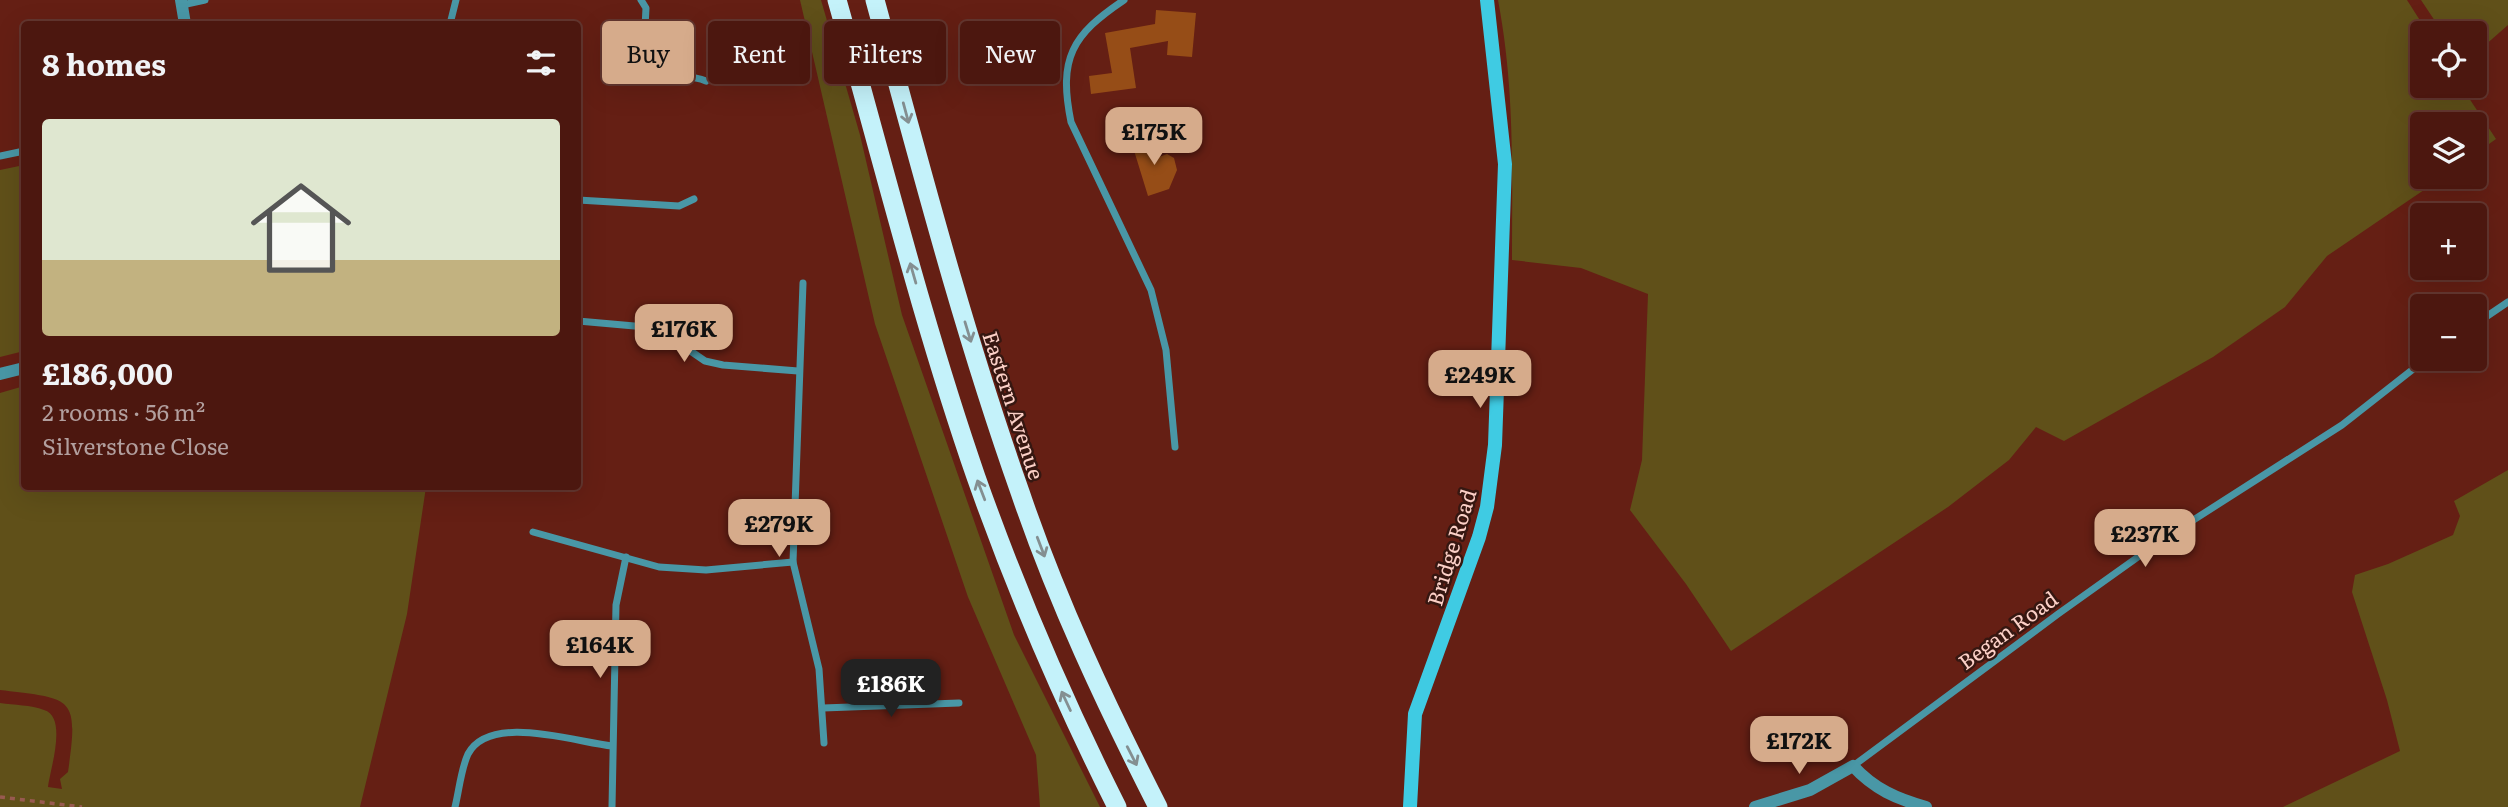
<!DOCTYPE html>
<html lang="en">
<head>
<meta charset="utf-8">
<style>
	:root { --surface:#4c170f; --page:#56241d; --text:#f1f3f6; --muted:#b29f9e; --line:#63362f; --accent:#d6ab8b }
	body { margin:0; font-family:Literata,serif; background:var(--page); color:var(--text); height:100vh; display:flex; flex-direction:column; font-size:26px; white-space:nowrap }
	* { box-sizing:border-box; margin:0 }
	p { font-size:23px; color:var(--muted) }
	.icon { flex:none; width:38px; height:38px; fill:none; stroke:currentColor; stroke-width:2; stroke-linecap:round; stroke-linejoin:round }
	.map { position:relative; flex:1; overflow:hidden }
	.sheet { position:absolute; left:21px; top:21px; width:560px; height:469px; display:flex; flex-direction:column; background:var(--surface); border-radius:7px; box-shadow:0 7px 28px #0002,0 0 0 2px var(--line) }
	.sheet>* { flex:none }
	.guide { position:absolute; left:602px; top:21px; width:665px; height:63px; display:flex; gap:14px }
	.fabs { position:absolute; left:2410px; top:21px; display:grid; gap:14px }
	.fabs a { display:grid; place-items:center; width:77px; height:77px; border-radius:7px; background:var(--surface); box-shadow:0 7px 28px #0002,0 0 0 2px var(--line); font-size:35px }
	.price { position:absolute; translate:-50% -60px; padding:0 16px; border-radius:14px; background:var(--accent); color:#111; font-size:23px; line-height:46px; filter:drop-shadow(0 2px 4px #0008) }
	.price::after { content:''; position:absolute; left:50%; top:42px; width:21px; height:16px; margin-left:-10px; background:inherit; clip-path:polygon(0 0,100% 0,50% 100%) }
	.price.selected { background:#222; color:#fff }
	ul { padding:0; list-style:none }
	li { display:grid; align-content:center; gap:14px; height:371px; padding:0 21px }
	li+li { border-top:2px solid var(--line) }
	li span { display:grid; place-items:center; height:217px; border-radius:7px; color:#555 }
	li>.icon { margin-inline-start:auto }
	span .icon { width:126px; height:126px; fill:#fffc; stroke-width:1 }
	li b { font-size:30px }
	h2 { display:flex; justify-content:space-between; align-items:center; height:84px; padding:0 21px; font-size:30px }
	.pill { padding:0 24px; border-radius:7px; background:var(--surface); box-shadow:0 7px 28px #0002,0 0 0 2px var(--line); font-size:24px; line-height:63px }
	.pill.selected { background:var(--accent); color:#111 }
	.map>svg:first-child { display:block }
	.green { fill:#605019 }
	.building { fill:#964d17 }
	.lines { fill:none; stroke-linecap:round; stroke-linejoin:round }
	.path { stroke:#985a50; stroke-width:3.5; stroke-dasharray:5 5; stroke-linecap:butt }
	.minor { stroke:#4997a6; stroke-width:7 }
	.tertiary { stroke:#4997a6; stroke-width:12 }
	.secondary { stroke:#3fcbe3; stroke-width:14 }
	.trunk { stroke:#c4f2fa; stroke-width:19 }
	.oneway { stroke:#848f91 }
	.labels { text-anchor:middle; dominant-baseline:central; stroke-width:5; stroke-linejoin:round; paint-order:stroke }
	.street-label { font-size:21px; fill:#fcd0c7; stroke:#361711 }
</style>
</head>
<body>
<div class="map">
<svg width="2508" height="807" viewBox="0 0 2508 807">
	<rect width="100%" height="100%" fill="#651f14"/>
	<g class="green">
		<polygon points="800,0 821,0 860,135 902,315 1014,635 1100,807 1040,807 1036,755 968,597 875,324"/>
		<path d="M1498 0H2407L2428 33H2422V86H2461L2496 139 2475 154 2474 124H2422V177H2443L2327 256 2285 307 2213 357 2064 441 2036 427 2009 460 1948 507 1731 651 1686 584 1630 510 1642 460 1648 294 1581 268 1512 260C1512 169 1515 90 1498 0Z"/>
		<polygon points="2421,0 2508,0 2508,25 2475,54 2474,33 2443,33"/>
		<polygon points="24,165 24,351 0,357 0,170"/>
		<path d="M24 386V486L426 487 407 614 360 807H0V703C14 705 31 705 44 710 68 717 50 769 48 787L62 789 60 779 68 772C79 695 73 699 0 690V393Z"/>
		<polygon points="2508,470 2508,807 2283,807 2400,751 2387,700 2352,592 2355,575 2388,564 2453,535 2460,516 2454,501"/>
	</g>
	<g class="building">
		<polygon points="1156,10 1196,13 1192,57 1167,55 1168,41 1130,48 1136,88 1091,94 1089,76 1112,73 1105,33 1155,24"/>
		<polygon points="1153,137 1159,157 1167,154 1174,158 1177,170 1169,189 1148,196 1132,144"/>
	</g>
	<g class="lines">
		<polyline class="path" points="0,797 82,807"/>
		<g class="minor">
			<path d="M641 0 646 8 643 65C659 82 686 72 706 81"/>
			<path d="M1124 0C1072 35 1058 58 1071 122L1151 290 1166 350 1175 447"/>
			<polyline points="182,5 205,0"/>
			<polyline points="450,24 456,0"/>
			<polyline points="0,156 24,151"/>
			<polyline points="578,200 679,206 694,199"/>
			<polyline points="803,283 793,562 819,669 824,743"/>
			<polyline points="578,321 657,328 705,361 723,365 798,371"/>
			<polyline points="2474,325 2508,302"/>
			<polyline points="533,532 659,567 706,570 793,562"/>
			<polyline points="823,708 959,703"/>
			<polyline points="1853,766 2058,614 2159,542 2342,425 2426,359"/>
			<path d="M455 807C459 791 461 769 468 754 490 713 575 742 612 746"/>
			<polyline points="612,807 616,605 626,557"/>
		</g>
		<g class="tertiary">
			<polyline points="181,0 185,24"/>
			<polyline points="0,374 24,368"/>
			<path d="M1755 807 1810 790 1853 766C1874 789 1897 799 1926 807"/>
		</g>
		<polyline class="secondary" points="1410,807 1415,714 1479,537 1487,507 1495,445 1505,164 1487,0"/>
		<g class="trunk">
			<path d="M837 0C882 159 922 321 976 477 1016 590 1063 700 1117 807"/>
			<path d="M875 0C920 165 963 331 1020 492 1057 601 1106 705 1158 807"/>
		</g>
	</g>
	<defs><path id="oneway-shaft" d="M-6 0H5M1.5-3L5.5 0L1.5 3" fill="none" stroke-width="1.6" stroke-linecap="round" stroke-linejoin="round" transform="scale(1.75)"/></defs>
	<g class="oneway">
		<use href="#oneway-shaft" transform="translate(906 113) rotate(75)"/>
		<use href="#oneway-shaft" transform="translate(913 273) rotate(-106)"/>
		<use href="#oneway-shaft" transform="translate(968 332) rotate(73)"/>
		<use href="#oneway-shaft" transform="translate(981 490) rotate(-111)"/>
		<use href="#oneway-shaft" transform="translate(1041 547) rotate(69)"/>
		<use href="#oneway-shaft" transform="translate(1066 701) rotate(-115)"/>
		<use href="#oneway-shaft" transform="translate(1132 756) rotate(63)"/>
	</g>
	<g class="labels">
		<g class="street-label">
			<text transform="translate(1015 405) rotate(72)">Eastern Avenue</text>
			<text transform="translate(1450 547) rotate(-73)">Bridge Road</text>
			<text transform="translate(2007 629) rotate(-36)">Began Road</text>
		</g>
	</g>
</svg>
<div class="fabs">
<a><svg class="icon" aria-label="locate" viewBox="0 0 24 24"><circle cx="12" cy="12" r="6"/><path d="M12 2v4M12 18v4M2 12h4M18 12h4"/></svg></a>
<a><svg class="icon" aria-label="layers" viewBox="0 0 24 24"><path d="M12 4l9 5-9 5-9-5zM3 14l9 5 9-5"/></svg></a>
<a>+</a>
<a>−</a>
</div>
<b class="price" style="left:1154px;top:167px">£175K</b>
<b class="price" style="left:684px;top:364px">£176K</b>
<b class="price" style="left:1480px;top:410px">£249K</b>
<b class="price" style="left:779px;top:559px">£279K</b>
<b class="price" style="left:2145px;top:569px">£237K</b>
<b class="price" style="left:600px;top:680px">£164K</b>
<b class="price selected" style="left:891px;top:719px">£186K</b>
<b class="price" style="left:1799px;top:776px">£172K</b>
<div class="guide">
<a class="pill selected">Buy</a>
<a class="pill">Rent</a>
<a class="pill">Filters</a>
<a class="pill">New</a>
</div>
<section class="sheet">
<h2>8 homes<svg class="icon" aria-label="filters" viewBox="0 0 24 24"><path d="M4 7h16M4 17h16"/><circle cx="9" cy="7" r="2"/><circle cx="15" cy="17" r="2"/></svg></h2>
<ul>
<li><span style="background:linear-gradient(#dfe7d0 65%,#c2b280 0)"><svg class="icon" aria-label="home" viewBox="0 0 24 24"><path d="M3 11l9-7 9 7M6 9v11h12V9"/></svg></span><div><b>£186,000</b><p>2 rooms · 56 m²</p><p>Silverstone Close</p></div></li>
</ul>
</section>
</div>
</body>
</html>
